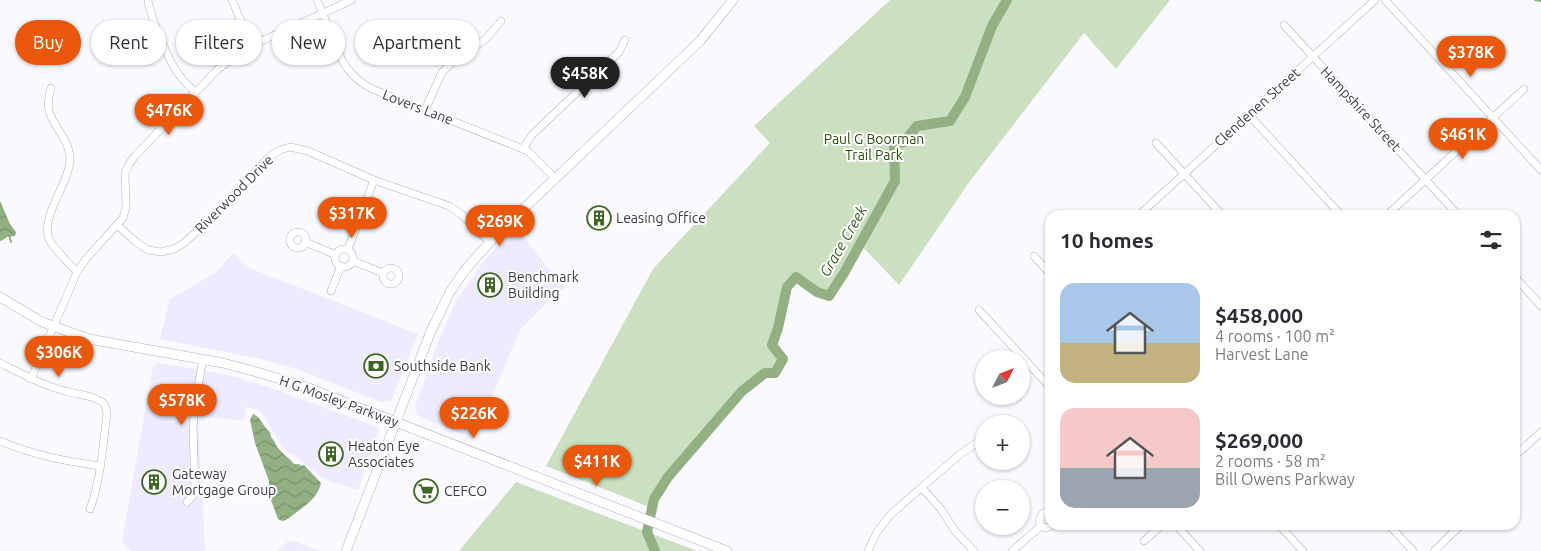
<!DOCTYPE html>
<html lang="en">
<head>
<meta charset="utf-8">
<style>
	:root { --surface:#fff; --page:#f2f2f3; --text:#2b2b33; --muted:#7c7c81; --accent:#ea580c }
	body { margin:0; font-family:Ubuntu,sans-serif; background:var(--page); color:var(--text); height:100vh; display:flex; flex-direction:column; font-size:19px; white-space:nowrap }
	* { box-sizing:border-box; margin:0 }
	p { font-size:16px; color:var(--muted) }
	.icon { flex:none; width:28px; height:28px; fill:none; stroke:currentColor; stroke-width:2; stroke-linecap:round; stroke-linejoin:round }
	.map { position:relative; flex:1; overflow:hidden }
	.sheet { position:absolute; left:1045px; top:210px; width:475px; height:320px; display:flex; flex-direction:column; background:var(--surface); border-radius:15px; box-shadow:0 1px 4px #0004 }
	.sheet>* { flex:none }
	.top-card { position:absolute; left:15px; top:20px; width:475px; height:45px; display:flex; gap:10px }
	.needle { width:32px; rotate:48deg }
	.buttons { position:absolute; left:975px; top:350px; display:grid; gap:10px }
	.buttons a { display:grid; place-items:center; width:55px; height:55px; border-radius:50%; background:var(--surface); box-shadow:0 1px 4px #0004; font-size:25px }
	.price { position:absolute; translate:-50% -42px; padding:0 11px; border-radius:18px; background:var(--accent); color:#fff; font-size:16px; line-height:32px; filter:drop-shadow(0 1px 2px #0008) }
	.price::after { content:''; position:absolute; left:50%; top:30px; width:15px; height:11px; margin-left:-8px; background:inherit; clip-path:polygon(0 0,100% 0,50% 100%) }
	.price.selected { background:#222; color:#fff }
	ul { padding:0; list-style:none }
	li { display:flex; align-items:center; gap:15px; height:125px; padding:0 15px }
	li span { display:grid; place-items:center; flex:none; width:140px; height:100px; border-radius:15px; color:#555 }
	li>.icon { margin-inline-start:auto }
	span .icon { width:60px; height:60px; fill:#fffc; stroke-width:1 }
	li b { font-size:21px }
	h2 { display:flex; justify-content:space-between; align-items:center; height:60px; padding:0 15px; font-size:21px }
	.tag { padding:0 18px; border-radius:22px; background:var(--surface); box-shadow:0 1px 4px #0004; font-size:18px; line-height:45px }
	.tag.selected { background:var(--accent); color:#fff }
	.map>svg:first-child { display:block }
	.built { fill:#eeeaff }
	.park { fill:#cbdfc1 }
	.water { fill:url(#water-waves) }
	.lines { fill:none; stroke-linecap:round; stroke-linejoin:round }
	.stream { stroke:#93b082; stroke-width:2 }
	.river { stroke:#93b082; stroke-width:10 }
	.minor-casing { stroke:#b3adc6; stroke-width:8 }
	.major-casing { stroke:#b3adc6; stroke-width:10 }
	.minor { stroke:#fff; stroke-width:7 }
	.major { stroke:#fff; stroke-width:9 }
	.labels { text-anchor:middle; dominant-baseline:central; stroke-width:4; stroke-linejoin:round; paint-order:stroke }
	.street-label { font-size:14px; fill:#3c3a45; stroke:#fff }
	.park-label { font-size:14px; fill:#2b4f0c; stroke:#fff }
	.poi-label { font-size:14px; fill:#3c3a45; stroke:#fff; text-anchor:start }
	.water-label { font-size:15px; font-style:italic; fill:#3a6020; stroke:#fff }
</style>
</head>
<body>
<div class="map">
<svg width="1541" height="551" viewBox="0 0 1541 551">
	<defs>
		<pattern id="water-waves" width="16" height="10" patternUnits="userSpaceOnUse" patternTransform="scale(1.25)"><rect width="16" height="10" fill="#93b082"/><path d="M0 5q4-4 8 0t8 0" fill="none" stroke="#79906c"/></pattern>
	</defs>
	<rect width="100%" height="100%" fill="#faf9ff"/>
	<g class="built">
		<polygon points="515,227 565,288 554,296 520,330 474,439 417,415 415,407 437,345 456,301 484,261"/>
		<polygon points="233,253 249,268 418,334 391,401 381,402 297,369 261,359 160,339 170,299 215,273"/>
		<polygon points="158,363 213,372 239,378 268,387 377,427 379,429 358,490 326,480 282,447 260,410 246,407 244,421 198,416 205,551 131,551 122,541 153,367"/>
		<polygon points="290,540 321,551 277,551"/>
	</g>
	<g class="park">
		<polygon points="890,0 1170,0 1116,69 1084,33 970,181 899,285 860,244 844,273 829,296 817,292 796,277 787,287 778,328 772,345 783,359 775,373 765,373 742,391 668,477 654,499 652,508 546,466 653,269 770,143 754,126"/>
		<polygon points="516,482 697,551 459,551"/>
	</g>
	<g class="water">
		<polygon points="0,201 10,224 16,232 15,236 7,237 1,241 0,241"/>
		<path d="M253 414C262 418 263 427 270 432L271 437C275 441 275 444 278 448 283 454 289 458 294 464H299L301 466 304 465 321 483C317 501 300 509 286 520L282 521 278 519 269 495V481L255 443 250 420Z"/>
	</g>
	<g class="lines">
		<g class="stream">
			<polyline points="1535,0 1541,1"/>
			<polyline points="9,235 11,242"/>
		</g>
		<polyline class="river" points="655,551 647,532 654,499 668,477 742,391 765,373 775,373 783,359 772,345 778,328 787,287 796,277 817,292 829,296 844,273 895,181 894,144 904,142 917,126 950,121 965,97 992,26 1007,0"/>
		<g class="minor-casing">
			<g id="minor">
				<path d="M148 0C150 16 168 59 177 72 182 80 189 86 195 92"/>
				<polyline points="232,0 251,45"/>
				<path d="M317 0 342 60C350 74 358 81 372 89L528 151 555 178"/>
				<polyline points="1385,0 1541,170"/>
				<polyline points="1284,25 1458,215"/>
				<path d="M51 88C49 95 47 103 49 111 54 128 70 141 70 159 69 184 43 212 48 236 51 247 69 263 77 272"/>
				<polyline points="425,110 442,72 456,59 486,39 501,21"/>
				<polyline points="1249,115 1341,215"/>
				<polyline points="1156,143 1222,215"/>
				<polyline points="523,149 532,135 619,52 625,40"/>
				<polyline points="1139,215 1375,0"/>
				<polyline points="1387,215 1524,89"/>
				<polyline points="117,225 136,242 148,250 161,252 174,249 184,243 214,216 269,157 280,150 290,147 308,151 374,180 449,206 462,215 489,241"/>
				<circle cx="298" cy="240" r="8"/>
				<polyline points="305,242 336,255"/>
				<circle cx="344" cy="258" r="9"/>
				<polyline points="348,249 374,180"/>
				<polyline points="1034,256 1050,274"/>
				<polyline points="353,261 383,273"/>
				<circle cx="391" cy="276" r="8"/>
				<polyline points="1515,277 1541,306"/>
				<polyline points="331,291 341,266"/>
				<polyline points="979,310 1050,387"/>
				<path d="M0 363C22 374 44 386 69 392 80 395 98 396 105 405L107 413C103 445 101 479 90 509"/>
				<polyline points="31,379 77,272 86,259 123,218 126,207 125,173 129,164 135,156 217,70 246,48 352,0"/>
				<path d="M0 441C32 455 65 461 100 466"/>
				<polyline points="1515,456 1541,432"/>
				<polyline points="922,488 941,509 955,531 974,551"/>
				<polyline points="187,502 193,496 195,489 193,428 196,398 203,359"/>
				<polyline points="1050,513 1046,512 1042,514 1039,521 1041,526 1046,528 1053,525"/>
				<polyline points="1176,525 1200,551"/>
				<polyline points="1279,525 1303,551"/>
				<polyline points="1389,525 1413,551"/>
				<polyline points="1144,541 1162,525"/>
				<polyline points="868,551 877,532 890,515 959,455 984,438"/>
				<polyline points="1012,551 1041,526"/>
				<polyline points="1434,551 1461,525"/>
			</g>
		</g>
		<g class="major-casing">
			<g id="major">
				<polyline points="0,297 42,322 89,339 223,363 260,373 306,387 727,551"/>
				<polyline points="346,551 431,331 450,292 465,270 498,233 700,41 733,0"/>
			</g>
		</g>
		<use href="#minor" class="minor"/>
		<use href="#major" class="major"/>
	</g>
	<defs>
		<g id="building-ring" transform="scale(1.25)"><circle r="9.5" fill="#fff" stroke="#3e6722" stroke-width="1.5"/><path d="M-4-6H4V6H1V3H-1V6H-4ZM-2.5-4.3h1.7v1.8h-1.7ZM.8-4.3h1.7v1.8H.8ZM-2.5-1h1.7V.8h-1.7ZM.8-1h1.7V.8H.8Z" fill="#3e6722"/></g>
		<g id="bank-ring" transform="scale(1.25)"><circle r="9.5" fill="#fff" stroke="#3e6722" stroke-width="1.5"/><path d="M-6-4H6V4H-6ZM0-2.3a2.3 2.3 0 1 0 0 4.6a2.3 2.3 0 1 0 0-4.6Z" fill="#3e6722"/></g>
		<g id="supermarket-ring" transform="scale(1.25)"><circle r="9.5" fill="#fff" stroke="#3e6722" stroke-width="1.5"/><path d="M-6-5.5h2.5l.6 2H6L4.5 2H-2.5L-4.4-4H-6ZM-1.5 3.2a1.3 1.3 0 1 0 .1 0ZM3 3.2a1.3 1.3 0 1 0 .1 0Z" fill="#3e6722"/></g>
	</defs>
	<g fill-rule="evenodd">
		<use href="#building-ring" x="599" y="218"/>
		<use href="#building-ring" x="490" y="285"/>
		<use href="#bank-ring" x="376" y="366"/>
		<use href="#building-ring" x="331" y="454"/>
		<use href="#building-ring" x="154" y="482"/>
		<use href="#supermarket-ring" x="426" y="491"/>
	</g>
	<g class="labels">
		<g class="street-label">
			<text transform="translate(418 107) rotate(21)">Lovers Lane</text>
			<text transform="translate(1257 107) rotate(-42)">Clendenen Street</text>
			<text transform="translate(1361 109) rotate(47)">Hampshire Street</text>
			<text transform="translate(234 194) rotate(-45)">Riverwood Drive</text>
			<text transform="translate(339 401) rotate(20)">H G Mosley Parkway</text>
		</g>
		<g class="park-label">
			<text x="874" y="139">Paul G Boorman<tspan x="874" dy="16">Trail Park</tspan></text>
		</g>
		<g class="poi-label">
			<text x="616" y="218">Leasing Office</text>
			<text x="508" y="277">Benchmark<tspan x="508" dy="16">Building</tspan></text>
			<text x="394" y="366">Southside Bank</text>
			<text x="348" y="446">Heaton Eye<tspan x="348" dy="16">Associates</tspan></text>
			<text x="172" y="474">Gateway<tspan x="172" dy="16">Mortgage Group</tspan></text>
			<text x="444" y="491">CEFCO</text>
		</g>
		<g class="water-label">
			<text transform="translate(843 241) rotate(-60)">Grace Creek</text>
		</g>
	</g>
</svg>
<div class="buttons">
<a><svg class="needle" viewBox="-14 -14 28 28"><path d="M0-13l5 13h-10z" fill="#e53935"/><path d="M0 13l5-13h-10z" fill="#7c7c81"/></svg></a>
<a>+</a>
<a>−</a>
</div>
<b class="price" style="left:1471px;top:78px">$378K</b>
<b class="price selected" style="left:585px;top:99px">$458K</b>
<b class="price" style="left:169px;top:136px">$476K</b>
<b class="price" style="left:1463px;top:160px">$461K</b>
<b class="price" style="left:352px;top:239px">$317K</b>
<b class="price" style="left:500px;top:247px">$269K</b>
<b class="price" style="left:59px;top:378px">$306K</b>
<b class="price" style="left:182px;top:426px">$578K</b>
<b class="price" style="left:474px;top:439px">$226K</b>
<b class="price" style="left:597px;top:487px">$411K</b>
<div class="top-card">
<a class="tag selected">Buy</a>
<a class="tag">Rent</a>
<a class="tag">Filters</a>
<a class="tag">New</a>
<a class="tag">Apartment</a>
</div>
<section class="sheet">
<h2>10 homes<svg class="icon" aria-label="filters" viewBox="0 0 24 24"><path d="M4 7h16M4 17h16"/><circle cx="9" cy="7" r="2"/><circle cx="15" cy="17" r="2"/></svg></h2>
<ul>
<li><span style="background:linear-gradient(#a9c7e8 60%,#c2b280 0)"><svg class="icon" aria-label="home" viewBox="0 0 24 24"><path d="M3 11l9-7 9 7M6 9v11h12V9"/></svg></span><div><b>$458,000</b><p>4 rooms · 100 m²</p><p>Harvest Lane</p></div></li>
<li><span style="background:linear-gradient(#f6c9c9 60%,#9aa5b1 0)"><svg class="icon" aria-label="home" viewBox="0 0 24 24"><path d="M3 11l9-7 9 7M6 9v11h12V9"/></svg></span><div><b>$269,000</b><p>2 rooms · 58 m²</p><p>Bill Owens Parkway</p></div></li>
</ul>
</section>
</div>
</body>
</html>
